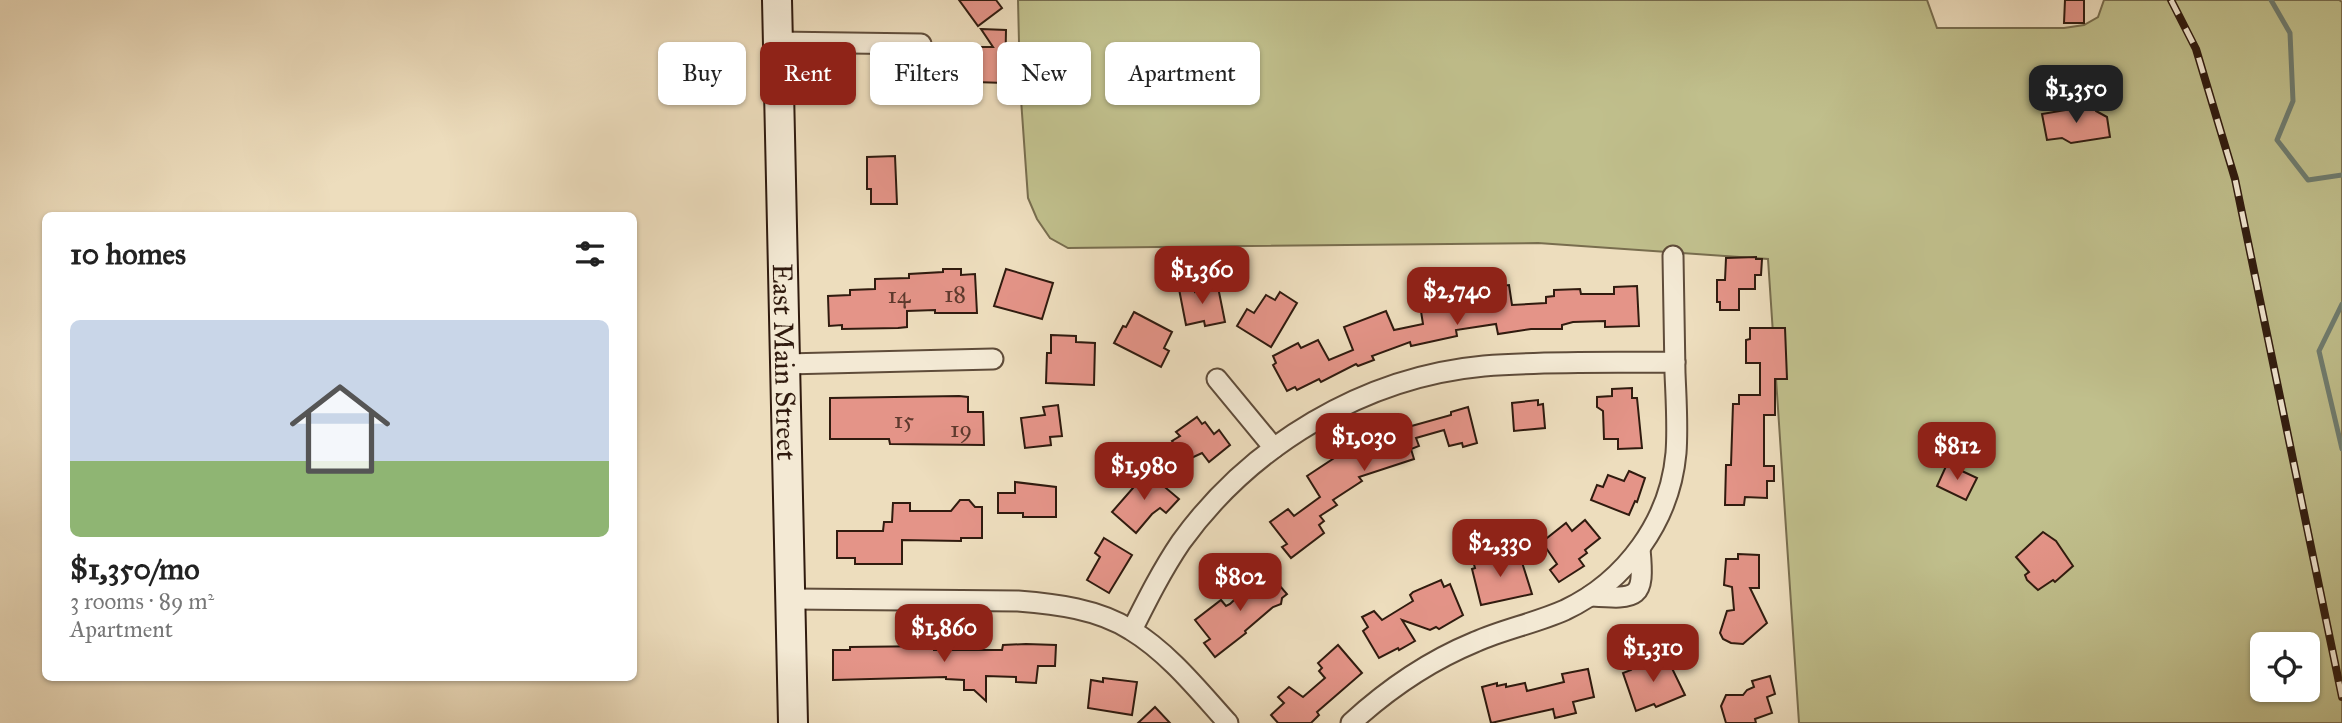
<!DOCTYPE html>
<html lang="en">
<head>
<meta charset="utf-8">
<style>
	:root { --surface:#fff; --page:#f6f6f6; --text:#222; --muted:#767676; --line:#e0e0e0; --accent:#8f2418 }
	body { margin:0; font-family:"IM FELL Great Primer",serif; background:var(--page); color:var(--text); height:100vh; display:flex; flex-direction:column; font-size:26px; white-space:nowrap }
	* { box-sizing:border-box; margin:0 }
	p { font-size:23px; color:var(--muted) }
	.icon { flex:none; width:38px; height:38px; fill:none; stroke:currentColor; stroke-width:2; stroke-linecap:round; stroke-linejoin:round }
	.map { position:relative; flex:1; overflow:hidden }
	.side { position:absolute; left:42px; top:212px; width:595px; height:469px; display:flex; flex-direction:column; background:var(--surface); border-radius:10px; box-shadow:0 2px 5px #0004 }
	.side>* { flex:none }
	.guide { position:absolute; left:658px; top:42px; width:665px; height:63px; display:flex; gap:14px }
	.controls { position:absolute; left:2250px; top:632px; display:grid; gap:14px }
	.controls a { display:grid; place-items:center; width:70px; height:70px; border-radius:10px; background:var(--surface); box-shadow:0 2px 5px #0004; font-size:35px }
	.price { position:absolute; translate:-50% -60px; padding:0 16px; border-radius:14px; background:var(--accent); color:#fff; font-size:23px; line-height:46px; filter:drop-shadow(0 2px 4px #0008) }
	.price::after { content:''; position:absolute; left:50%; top:42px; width:21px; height:16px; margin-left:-10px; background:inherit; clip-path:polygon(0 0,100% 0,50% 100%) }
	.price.selected { background:#222; color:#fff }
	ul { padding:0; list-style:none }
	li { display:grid; align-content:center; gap:14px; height:371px; padding:0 28px }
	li+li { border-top:2px solid var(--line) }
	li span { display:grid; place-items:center; height:217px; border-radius:10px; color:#555 }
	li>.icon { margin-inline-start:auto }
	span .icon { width:126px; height:126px; fill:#fffc; stroke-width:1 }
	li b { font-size:30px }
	h2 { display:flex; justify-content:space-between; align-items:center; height:84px; padding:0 28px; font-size:30px }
	.chip { padding:0 24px; border-radius:10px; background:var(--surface); box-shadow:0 2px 5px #0004; font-size:24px; line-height:63px }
	.chip.selected { background:var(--accent); color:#fff }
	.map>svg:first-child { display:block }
	.green { fill:#c0bf8c; stroke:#786d4e; stroke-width:2; fill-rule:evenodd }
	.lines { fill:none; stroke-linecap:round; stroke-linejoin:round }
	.stream { stroke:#6f7c6f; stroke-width:5 }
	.building { fill:#e49488; stroke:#301b0f; stroke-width:2 }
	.street-casing { stroke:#5f4c3a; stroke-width:23 }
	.secondary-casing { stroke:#301b0f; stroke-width:32 }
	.street { stroke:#f3e9d4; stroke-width:19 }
	.secondary { stroke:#f3e9d4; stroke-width:28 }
	.rail-casing { stroke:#301b0f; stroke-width:8 }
	.rail { stroke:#f3e9d4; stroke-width:5; stroke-dasharray:16; stroke-linecap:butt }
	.labels { text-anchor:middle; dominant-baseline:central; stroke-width:5; stroke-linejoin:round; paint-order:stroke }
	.number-label { font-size:24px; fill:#5d392d }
	.street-label { font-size:28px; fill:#301b0f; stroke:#f3e9d4 }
</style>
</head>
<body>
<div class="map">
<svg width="2342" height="723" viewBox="0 0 2342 723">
	<rect width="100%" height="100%" fill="#edddbd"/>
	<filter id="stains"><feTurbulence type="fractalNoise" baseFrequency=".00286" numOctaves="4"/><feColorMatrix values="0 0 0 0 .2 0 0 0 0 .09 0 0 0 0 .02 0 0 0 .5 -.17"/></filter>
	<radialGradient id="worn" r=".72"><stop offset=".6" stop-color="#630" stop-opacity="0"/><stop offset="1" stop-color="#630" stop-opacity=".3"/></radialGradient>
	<path class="green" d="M1018 0H1927L1937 28H2064L2084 25 2098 17 2104 0H2339L2342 2V723H1799L1768 259 1538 243 1068 248 1050 238 1037 219 1028 198 1020 85ZM2263 644H2308V690H2263Z"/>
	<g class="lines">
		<g class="stream">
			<polyline points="2271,0 2290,33 2293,101 2277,140 2308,180 2342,175"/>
			<polyline points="2342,304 2319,351 2342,449"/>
		</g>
	</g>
	<g class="building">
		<polygon points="959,0 996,0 1002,8 978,26"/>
		<polygon points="2065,0 2084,0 2084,23 2064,23"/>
		<polygon points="981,29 1006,30 1005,83 975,82 976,47 993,47"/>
		<polygon points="2095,105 2096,111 2107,117 2110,137 2071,143 2062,138 2047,140 2042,114"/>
		<polygon points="895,156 897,204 871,204 871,189 867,189 867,157"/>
		<polygon points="1756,257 1756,259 1762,259 1761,275 1755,275 1755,289 1739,289 1739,310 1720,310 1720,302 1717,302 1717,280 1725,280 1726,258"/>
		<polygon points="943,269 961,269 961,275 975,274 977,313 935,313 935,310 907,311 907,327 898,328 842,329 842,325 829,326 828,296 850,295 850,290 875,289 875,279 909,278 909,274 943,272"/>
		<polygon points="1006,269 1053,283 1042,319 994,306"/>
		<polygon points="1501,284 1501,286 1509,285 1512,305 1546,303 1546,297 1554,296 1554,290 1580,289 1581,294 1614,294 1614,287 1637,286 1639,326 1605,327 1605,321 1573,322 1562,325 1562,329 1531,329 1498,334 1496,324 1456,330 1457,336 1411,346 1410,342 1372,356 1374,360 1358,366 1356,364 1321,382 1319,379 1297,390 1295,387 1287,391 1273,365 1276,363 1273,356 1298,343 1301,348 1318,340 1329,360 1353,350 1344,327 1386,311 1394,330 1423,324 1420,305 1439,301 1440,307 1465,302 1464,290"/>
		<polygon points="1194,286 1195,292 1218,287 1225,322 1205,326 1204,321 1186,325 1179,289"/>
		<polygon points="1280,292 1297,303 1271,347 1237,326 1247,309 1254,313 1266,295 1275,300"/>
		<polygon points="1134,312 1172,332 1164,348 1169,351 1161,367 1114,343 1123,326 1126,327"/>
		<polygon points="1750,328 1785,328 1787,379 1775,379 1775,415 1764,415 1764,466 1774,466 1774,481 1767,481 1767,498 1745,497 1744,505 1725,505 1726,465 1731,465 1733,404 1739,404 1739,395 1760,395 1760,363 1746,363 1746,340 1750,339"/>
		<polygon points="1051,335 1076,336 1076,342 1095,343 1094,385 1046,383 1047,353 1051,353"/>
		<polygon points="1632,388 1632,398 1637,398 1642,448 1618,449 1618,439 1604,439 1603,411 1597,407 1597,397 1612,396 1612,389"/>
		<polygon points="959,396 968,397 968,412 983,412 984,445 890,444 889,439 830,439 830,398"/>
		<polygon points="1538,400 1538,405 1543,404 1545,428 1514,431 1512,403"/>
		<polygon points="1058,405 1062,436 1050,437 1051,445 1025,448 1021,418 1045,415 1043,407"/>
		<polygon points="1468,407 1477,443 1463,447 1462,443 1449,446 1444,430 1416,438 1419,446 1411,449 1414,459 1359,477 1362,481 1333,500 1337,505 1320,516 1324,521 1319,525 1324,533 1291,558 1282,547 1287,544 1270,522 1288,509 1294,516 1320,497 1307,476 1348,449 1382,439 1381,436 1390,432 1451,415 1451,412"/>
		<polygon points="1197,417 1202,424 1205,422 1214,434 1219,430 1230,445 1209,462 1202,453 1187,460 1172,441 1180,436 1176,432"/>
		<polygon points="1947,464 1977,478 1966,500 1937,486"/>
		<polygon points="1629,471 1645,478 1637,502 1635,501 1629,515 1591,500 1597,485 1603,487 1608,475 1624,481"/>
		<polygon points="1147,472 1179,499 1166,513 1160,508 1152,514 1136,533 1112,512"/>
		<polygon points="1015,482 1056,487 1056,517 1023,517 1023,513 998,513 998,493 1015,493"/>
		<polygon points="960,500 969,500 975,507 982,507 982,538 961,538 961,541 902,540 902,564 855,564 855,558 837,558 837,531 883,531 884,522 892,522 893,503 910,503 910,511 951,511"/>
		<polygon points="1585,520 1600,538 1585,550 1587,553 1579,559 1584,566 1559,582 1550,570 1557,564 1542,542 1566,523 1572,531"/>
		<polygon points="2043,532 2056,541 2073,566 2055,582 2053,580 2038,590 2027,580 2025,575 2029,572 2016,557"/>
		<polygon points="1104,538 1132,555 1109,593 1087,580 1100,557 1095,553"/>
		<polygon points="1498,553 1515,558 1520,556 1532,594 1481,605 1472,569 1475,568 1473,561"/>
		<polygon points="1738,554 1759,555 1759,588 1750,588 1767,623 1743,644 1731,643 1723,639 1720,633 1727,611 1734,610 1732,587 1724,585 1726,559 1738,559"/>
		<polygon points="1266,570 1287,594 1282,598 1281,604 1273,607 1245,631 1246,633 1215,657 1204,643 1210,639 1195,620 1221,600 1226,606 1230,604"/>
		<polygon points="1441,580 1444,587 1450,584 1463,615 1439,629 1436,627 1430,630 1402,620 1415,641 1399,650 1398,648 1379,658 1363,631 1368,627 1362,617 1374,611 1382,620 1413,601 1410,595 1413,592"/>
		<polygon points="1026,644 1056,645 1055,666 1038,666 1036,683 1016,682 1016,677 986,676 986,701 974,690 964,690 964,680 946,679 946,677 833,680 833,650 850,650 850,647 934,646 934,650 1002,650 1003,645"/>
		<polygon points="1338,645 1362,673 1317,712 1319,715 1311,723 1278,723 1271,715 1284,703 1278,697 1289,687 1303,697 1325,678 1319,671 1322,668 1318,663"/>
		<polygon points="1667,658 1685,695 1656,707 1654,704 1636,711 1623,673 1631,670 1630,666 1644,660 1646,664 1650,664"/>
		<polygon points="1588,669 1594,697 1573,702 1576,713 1555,718 1553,709 1491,723 1482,687 1497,683 1497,686 1506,684 1506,687 1525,683 1527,691 1564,682 1562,674"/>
		<polygon points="1770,676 1775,694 1767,697 1772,713 1755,719 1756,723 1726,723 1721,706 1726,695 1743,695 1747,690 1754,687 1752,681"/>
		<polygon points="1103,678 1137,682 1132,715 1088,708 1091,680 1103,682"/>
		<polygon points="1155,707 1170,723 1138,723"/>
	</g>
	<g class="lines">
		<g class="street-casing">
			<g id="street">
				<polyline points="777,42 921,44"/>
				<polyline points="786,364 993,359"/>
				<polyline points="1217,379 1274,448"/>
				<path d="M1590 596C1638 599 1645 600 1640 549"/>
				<path d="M791 599 1018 601C1056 604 1098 609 1131 630 1169 653 1199 691 1228 723"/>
				<path d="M1132 630C1147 600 1162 570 1181 542 1251 445 1364 377 1484 366 1547 361 1612 363 1675 362"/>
				<path d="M1351 723C1388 689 1429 661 1475 642 1504 629 1536 623 1565 610 1626 581 1670 521 1676 453 1678 426 1676 399 1675 373 1674 334 1674 295 1673 256"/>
			</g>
		</g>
		<g class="secondary-casing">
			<g id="secondary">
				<path id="s1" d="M777 0 793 723"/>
			</g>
		</g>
		<use href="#street" class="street"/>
		<use href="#secondary" class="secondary"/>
		<g class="rail-casing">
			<polyline id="rail" points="2171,0 2196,49 2235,179 2342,697"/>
		</g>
		<use href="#rail" class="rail"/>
	</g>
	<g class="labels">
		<g class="number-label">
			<text x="955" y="294">18</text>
			<text x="899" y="295">14</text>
			<text x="904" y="420">15</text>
			<text x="961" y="429">19</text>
		</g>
		<g class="street-label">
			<text stroke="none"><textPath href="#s1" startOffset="362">East Main Street</textPath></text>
		</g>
	</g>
	<rect width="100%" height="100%" filter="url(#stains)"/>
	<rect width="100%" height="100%" fill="url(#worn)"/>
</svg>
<div class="controls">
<a><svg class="icon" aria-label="locate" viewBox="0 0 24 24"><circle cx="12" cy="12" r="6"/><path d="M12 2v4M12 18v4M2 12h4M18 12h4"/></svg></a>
</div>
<b class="price selected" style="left:2076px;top:125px">$1,350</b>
<b class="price" style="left:1202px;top:306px">$1,360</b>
<b class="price" style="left:1457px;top:327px">$2,740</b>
<b class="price" style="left:1364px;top:473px">$1,030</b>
<b class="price" style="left:1957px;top:482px">$812</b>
<b class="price" style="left:1144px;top:502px">$1,980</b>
<b class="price" style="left:1500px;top:579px">$2,330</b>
<b class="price" style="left:1240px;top:613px">$802</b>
<b class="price" style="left:944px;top:664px">$1,860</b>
<b class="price" style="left:1653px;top:684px">$1,310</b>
<div class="guide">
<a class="chip">Buy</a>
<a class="chip selected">Rent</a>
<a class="chip">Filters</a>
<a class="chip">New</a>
<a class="chip">Apartment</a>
</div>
<section class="side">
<h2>10 homes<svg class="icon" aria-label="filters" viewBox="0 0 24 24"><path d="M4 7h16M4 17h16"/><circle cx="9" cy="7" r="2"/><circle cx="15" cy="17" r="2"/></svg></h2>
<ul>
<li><span style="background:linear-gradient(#c9d6e8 65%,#8fb573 0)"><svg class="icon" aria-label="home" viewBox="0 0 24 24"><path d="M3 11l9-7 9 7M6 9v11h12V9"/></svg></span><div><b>$1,350/mo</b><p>3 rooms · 89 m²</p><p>Apartment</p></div></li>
</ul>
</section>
</div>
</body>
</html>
